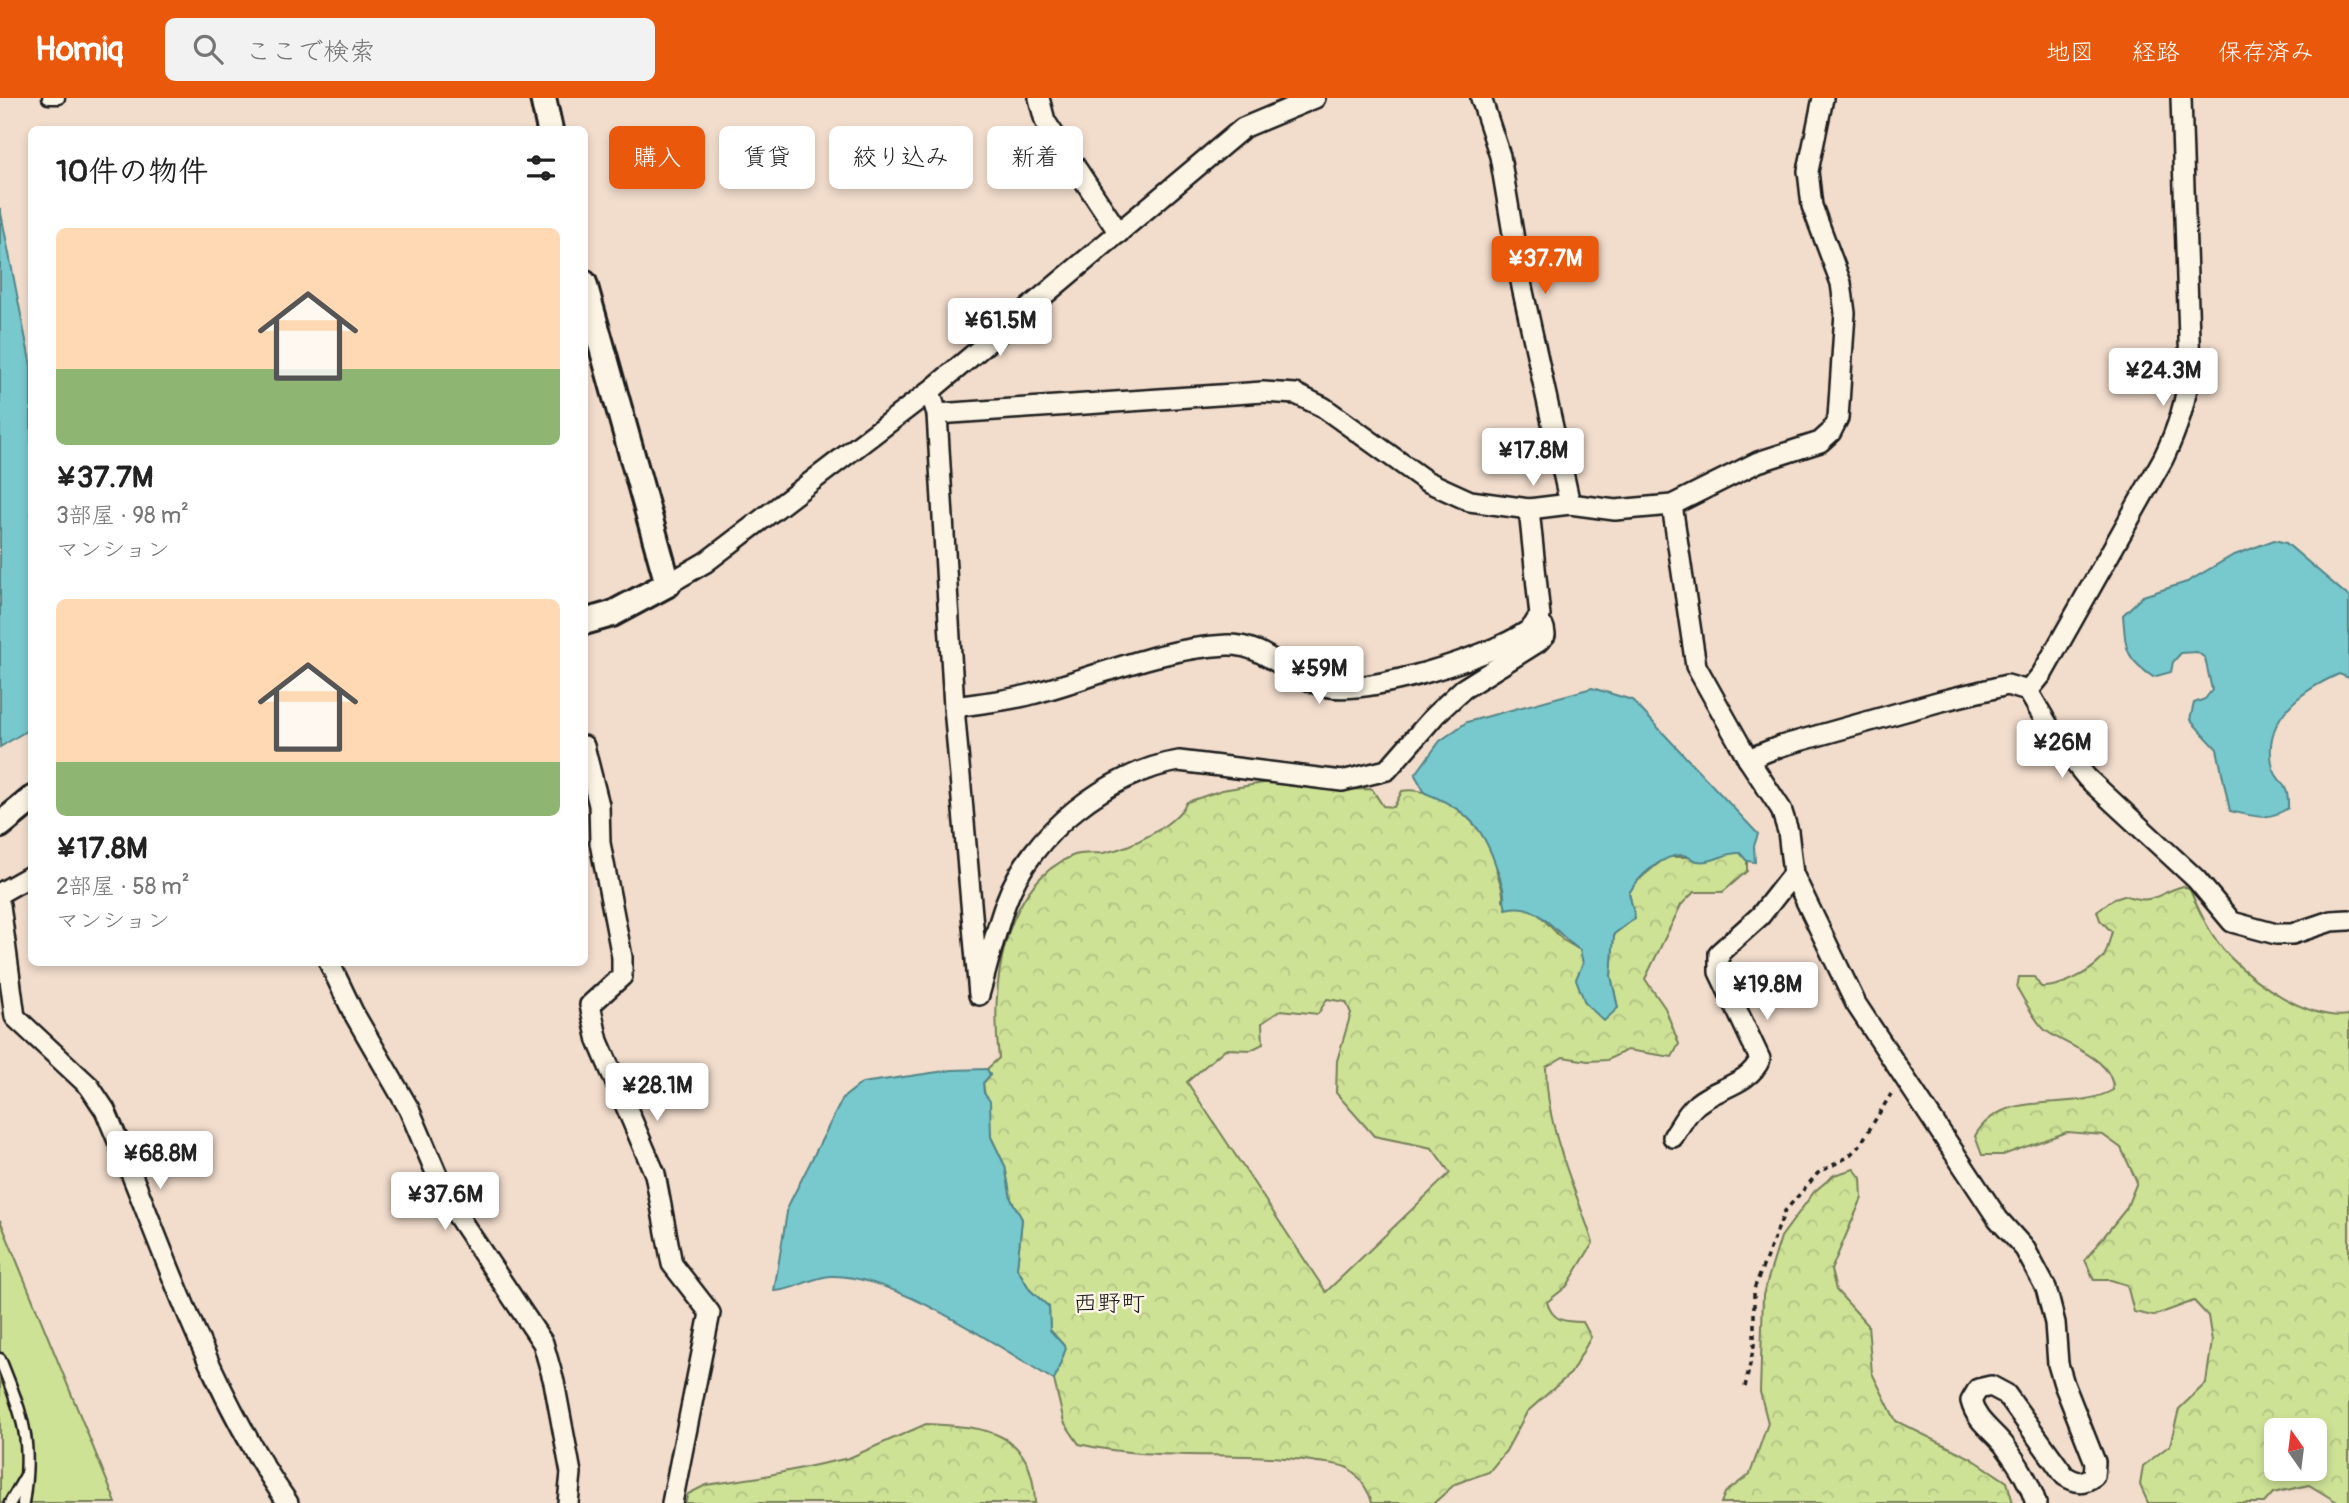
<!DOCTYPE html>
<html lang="ja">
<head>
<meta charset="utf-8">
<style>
	:root { --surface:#fff; --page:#f2f2f2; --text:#222; --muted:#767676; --accent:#ea580c }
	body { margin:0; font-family:Pangolin,"Klee One",sans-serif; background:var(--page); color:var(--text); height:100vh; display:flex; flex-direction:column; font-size:26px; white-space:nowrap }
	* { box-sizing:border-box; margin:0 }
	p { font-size:23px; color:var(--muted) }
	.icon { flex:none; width:38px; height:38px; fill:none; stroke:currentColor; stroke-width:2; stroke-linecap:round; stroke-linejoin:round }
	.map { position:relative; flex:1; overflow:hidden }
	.drawer { position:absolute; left:28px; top:28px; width:560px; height:840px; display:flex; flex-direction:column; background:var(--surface); border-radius:10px; box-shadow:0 4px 10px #0003 }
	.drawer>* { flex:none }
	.top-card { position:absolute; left:609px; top:28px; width:665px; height:63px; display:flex; gap:14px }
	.needle { width:46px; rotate:346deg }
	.fabs { position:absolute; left:2264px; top:1320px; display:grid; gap:14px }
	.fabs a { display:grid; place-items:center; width:63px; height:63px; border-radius:10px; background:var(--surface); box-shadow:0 4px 10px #0003; font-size:35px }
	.price { position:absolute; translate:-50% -60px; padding:0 16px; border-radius:7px; background:#fff; color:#222; font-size:23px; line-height:46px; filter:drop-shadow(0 2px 4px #0008) }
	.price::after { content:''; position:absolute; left:50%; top:42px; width:21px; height:16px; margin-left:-10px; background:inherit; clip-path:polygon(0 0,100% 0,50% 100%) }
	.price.active { background:var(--accent); color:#fff }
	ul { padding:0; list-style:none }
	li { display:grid; align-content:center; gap:14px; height:371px; padding:0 28px }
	li span { display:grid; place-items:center; height:217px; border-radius:10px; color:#555 }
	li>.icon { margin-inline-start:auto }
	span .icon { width:126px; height:126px; fill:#fffc; stroke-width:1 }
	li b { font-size:30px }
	h2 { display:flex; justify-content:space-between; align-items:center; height:84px; padding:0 28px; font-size:30px }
	.chip { padding:0 24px; border-radius:10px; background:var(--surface); box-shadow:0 4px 10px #0003; font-size:24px; line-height:63px }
	.chip.active { background:var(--accent); color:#fff }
	header { display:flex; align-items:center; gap:42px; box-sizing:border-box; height:98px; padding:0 35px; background:var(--accent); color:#fff }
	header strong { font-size:33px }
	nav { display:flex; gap:38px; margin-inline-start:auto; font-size:24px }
	.search { width:490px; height:63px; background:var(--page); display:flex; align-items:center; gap:18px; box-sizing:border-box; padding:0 24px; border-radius:10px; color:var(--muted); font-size:26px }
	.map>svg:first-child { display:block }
	.green { fill:#cee296; stroke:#757f59; stroke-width:2 }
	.forest { fill:url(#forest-crowns); stroke:#757f59; stroke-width:2; fill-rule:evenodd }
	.water { fill:#78c9ce; stroke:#538487; stroke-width:2 }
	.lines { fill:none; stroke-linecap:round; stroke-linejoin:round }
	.service-casing { stroke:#1c1c1c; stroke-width:15 }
	.minor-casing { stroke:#1c1c1c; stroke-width:24 }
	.tertiary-casing { stroke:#1c1c1c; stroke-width:30 }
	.path { stroke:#1c1c1c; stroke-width:3.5; stroke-dasharray:5 5; stroke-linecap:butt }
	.service { stroke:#fcf5e5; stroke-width:10 }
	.minor { stroke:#fcf5e5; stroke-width:19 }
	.tertiary { stroke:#fcf5e5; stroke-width:24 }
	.labels { text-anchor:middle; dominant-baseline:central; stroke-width:5; stroke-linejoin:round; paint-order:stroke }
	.quarter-label { font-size:24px; fill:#1c1c1c; stroke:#fcf5e5 }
</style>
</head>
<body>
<header>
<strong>Homiq</strong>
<div class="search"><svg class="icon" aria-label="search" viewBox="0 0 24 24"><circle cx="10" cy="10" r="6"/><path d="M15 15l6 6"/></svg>ここで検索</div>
<nav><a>地図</a><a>経路</a><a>保存済み</a></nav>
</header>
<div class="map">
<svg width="2349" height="1405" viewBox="0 0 2349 1405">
	<defs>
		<pattern id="forest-crowns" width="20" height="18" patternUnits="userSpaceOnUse" patternTransform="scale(1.75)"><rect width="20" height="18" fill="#cee296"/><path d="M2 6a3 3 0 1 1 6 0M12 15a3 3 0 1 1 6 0" fill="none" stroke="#b0c181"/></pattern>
	</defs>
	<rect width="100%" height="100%" fill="#f2ddcd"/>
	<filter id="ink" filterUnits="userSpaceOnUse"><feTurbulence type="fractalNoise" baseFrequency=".0143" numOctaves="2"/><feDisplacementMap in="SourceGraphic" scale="14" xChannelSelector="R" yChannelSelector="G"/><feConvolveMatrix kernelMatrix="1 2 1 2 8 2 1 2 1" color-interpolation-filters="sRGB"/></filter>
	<g filter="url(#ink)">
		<polygon class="green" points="0,1122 116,1405 0,1405"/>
		<g class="forest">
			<path d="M1281 682 1324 692 1372 691 1383 708 1394 709 1402 693C1438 687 1484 726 1495 759 1497 764 1496 770 1497 775 1500 786 1504 791 1503 802L1535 812 1563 842 1580 852 1583 865 1618 910 1611 878 1614 836 1635 820 1629 795 1636 784 1666 759H1721L1729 754 1741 755 1747 763V773L1723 794H1694L1681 807 1645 881 1665 910 1679 946 1672 959 1627 952 1607 962 1588 963 1563 959 1546 969C1546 1031 1574 1086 1593 1145L1567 1188 1547 1204C1552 1223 1565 1224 1583 1224L1591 1239 1571 1275 1527 1314 1506 1353 1489 1374 1455 1386 1434 1405H1372C1370 1395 1358 1376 1348 1370 1338 1365 1321 1365 1311 1363 1234 1352 1155 1364 1079 1346L1064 1324 1054 1282 1066 1250 1050 1232 1049 1209 1030 1192 1017 1170 1022 1121 1011 1101 1005 1068 991 1039 983 985 990 977 987 971 999 960C990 892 1001 789 1072 758 1081 754 1093 756 1103 755 1131 750 1174 728 1187 704L1222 692ZM1327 901 1346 904 1351 915 1337 963 1336 995 1374 1038 1432 1050 1450 1075 1326 1194 1187 984 1225 951 1251 952 1263 946 1262 925 1281 912 1318 916Z"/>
			<path d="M2183 788 2190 792C2200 815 2211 839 2229 858 2255 885 2309 923 2349 917V1405H2339L2309 1387 2273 1395 2264 1405H2148L2140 1387 2143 1368 2170 1347 2179 1311 2206 1285 2212 1243 2208 1218 2194 1203 2153 1218 2134 1214 2127 1187 2111 1182H2094L2085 1162 2126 1111 2137 1084 2121 1050 2103 1037 2067 1034 2003 1057H1982L1975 1038C2003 988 2071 1016 2113 992 2113 959 2067 949 2045 932 2034 922 2025 903 2017 890L2019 879H2034L2041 889C2060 890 2089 875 2102 861 2108 855 2109 841 2112 834L2100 822 2097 813 2115 800 2124 797C2154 808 2155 796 2183 788ZM2277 1332H2315V1370H2277Z"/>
			<polygon points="1854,1071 1861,1080 1862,1100 1831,1172 1836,1192 1868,1227 1872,1275 1896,1323 1971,1360 2007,1384 2013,1405 1721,1405 1725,1395 1750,1376 1768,1325 1760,1294 1763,1197 1781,1139 1814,1094 1834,1077"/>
			<path d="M926 1326C986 1329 1033 1332 1035 1405H685L688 1396 706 1387 760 1379 849 1360Z"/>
		</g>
		<g class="water">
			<polygon points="0,110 31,268 31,630 0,649"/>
			<path d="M2274 442 2286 445 2349 499V580L2339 576C2300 593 2261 622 2273 670 2278 687 2289 682 2288 710 2267 724 2253 718 2230 713L2217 651 2190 622 2194 605 2205 601 2212 592 2205 560 2197 554 2181 555 2173 564 2171 574 2153 579C2124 559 2126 551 2123 517L2143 498 2187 484 2232 458Z"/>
			<path d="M1592 590 1632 602 1758 736 1754 748 1755 764 1747 763 1740 755C1725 754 1712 766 1697 763 1691 762 1688 757 1682 757 1662 757 1639 778 1629 795L1635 820 1614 836 1611 878 1618 910 1604 923 1585 905 1576 881 1583 865 1580 852C1554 836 1540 802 1506 811 1503 803 1505 797 1503 790 1488 740 1477 714 1425 695L1415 677 1440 643 1467 624Z"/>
			<path d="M987 971 990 977 983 985 984 995 990 1003 991 1039 1005 1068 1011 1101 1022 1121 1017 1170 1030 1192 1049 1209 1050 1232 1066 1250 1054 1282C999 1249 894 1176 831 1178 810 1179 794 1193 774 1193L788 1108 843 1000 862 985 952 972Z"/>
		</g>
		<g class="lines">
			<g class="service-casing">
				<g id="service">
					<polyline points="48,0 59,0"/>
					<path d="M0 1261C23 1319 33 1341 23 1405"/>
					<polyline points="10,1405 25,1379"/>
				</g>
			</g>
			<g class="minor-casing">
				<g id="minor">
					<polyline points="1039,0 1045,23 1119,135"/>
					<polyline points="1481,0 1500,58 1522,189 1570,406"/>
					<path d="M930 293 937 316 954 609 979 897C988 866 995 834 1006 804 1031 735 1109 674 1179 663L1342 683 1387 672 1436 616 1463 591 1538 544 1545 537 1544 530 1536 523"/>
					<polyline points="937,316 1263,294 1296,296 1323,309 1426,383 1470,403 1529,411 1570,406 1615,412 1672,407 1758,364 1820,344 1831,334 1838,320 1845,215 1841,185 1812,108 1808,73 1823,0"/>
					<path d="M1672 407 1696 568 1748 661 1781 711 1788 733 1793 776 1856 906 1998 1121 2025 1151 2046 1190 2055 1225 2058 1266 2064 1286 2095 1364 2094 1378C2083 1386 2076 1385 2065 1378L2006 1296 1991 1288 1978 1291 1971 1303C1976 1323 1991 1331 2004 1347 2018 1366 2029 1383 2036 1405"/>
					<polyline points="668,486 706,464 930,293 1243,30 1315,0"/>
					<path d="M2028 593 2042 576 2163 361C2178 330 2186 304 2190 270L2181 0"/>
					<path d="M954 609C980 605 1007 603 1032 596 1096 579 1160 550 1227 547 1264 545 1290 580 1324 588 1367 598 1489 559 1526 534 1532 531 1536 524 1540 518L1529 411"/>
					<polyline points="584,648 599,707 600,745 622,859 622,878 590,907 598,943 655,1076 672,1166 710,1215 672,1405"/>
					<polyline points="1748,661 1781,648 1941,603 2007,587 2028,593 2058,644 2087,680 2196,781 2232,824 2276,836 2292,836 2331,823 2349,822"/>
					<polyline points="0,795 32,777"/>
					<path d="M0 807 15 919 89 988 105 1012C162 1144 205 1287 288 1405"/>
					<polyline points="329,864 353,914 409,1011 449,1105 543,1245 554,1284 571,1375 568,1405"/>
					<path d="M1673 1039C1680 1028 1687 1014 1697 1006 1717 989 1749 987 1760 961L1719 874V855L1760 818 1793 776"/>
				</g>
			</g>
			<g class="tertiary-casing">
				<g id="tertiary">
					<polyline points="543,0 550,32"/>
					<polyline points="584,185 668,486 612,516 584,524"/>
					<polyline points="0,727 32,701"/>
				</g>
			</g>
			<polyline class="path" points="1745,1289 1754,1248 1754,1191 1785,1113 1818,1075 1848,1059 1860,1047 1891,996"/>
			<use href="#service" class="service"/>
			<use href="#minor" class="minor"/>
			<use href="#tertiary" class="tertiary"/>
		</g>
	</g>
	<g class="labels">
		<g class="quarter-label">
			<text x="1109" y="1205">西野町</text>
		</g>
	</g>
</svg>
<div class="fabs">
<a><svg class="needle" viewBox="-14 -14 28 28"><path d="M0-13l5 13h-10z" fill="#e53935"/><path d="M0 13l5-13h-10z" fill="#767676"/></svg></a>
</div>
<b class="price active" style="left:1545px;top:198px">¥37.7M</b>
<b class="price" style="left:1000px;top:260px">¥61.5M</b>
<b class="price" style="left:2163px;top:310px">¥24.3M</b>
<b class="price" style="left:1533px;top:390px">¥17.8M</b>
<b class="price" style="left:1319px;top:608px">¥59M</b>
<b class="price" style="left:2062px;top:682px">¥26M</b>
<b class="price" style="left:1767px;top:924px">¥19.8M</b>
<b class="price" style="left:657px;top:1025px">¥28.1M</b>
<b class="price" style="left:160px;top:1093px">¥68.8M</b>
<b class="price" style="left:445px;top:1134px">¥37.6M</b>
<div class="top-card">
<a class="chip active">購入</a>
<a class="chip">賃貸</a>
<a class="chip">絞り込み</a>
<a class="chip">新着</a>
</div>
<section class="drawer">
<h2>10件の物件<svg class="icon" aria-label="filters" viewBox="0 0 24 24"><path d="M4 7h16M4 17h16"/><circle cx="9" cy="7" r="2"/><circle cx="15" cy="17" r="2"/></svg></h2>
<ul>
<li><span style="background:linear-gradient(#ffd9b3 65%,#8fb573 0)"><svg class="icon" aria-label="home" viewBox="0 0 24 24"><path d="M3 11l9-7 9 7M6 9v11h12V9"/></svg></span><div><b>¥37.7M</b><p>3部屋 · 98 m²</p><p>マンション</p></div></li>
<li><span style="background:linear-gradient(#ffd9b3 75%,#8fb573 0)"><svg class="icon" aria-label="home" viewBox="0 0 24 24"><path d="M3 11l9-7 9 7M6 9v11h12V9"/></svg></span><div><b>¥17.8M</b><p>2部屋 · 58 m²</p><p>マンション</p></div></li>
</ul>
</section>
</div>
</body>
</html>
